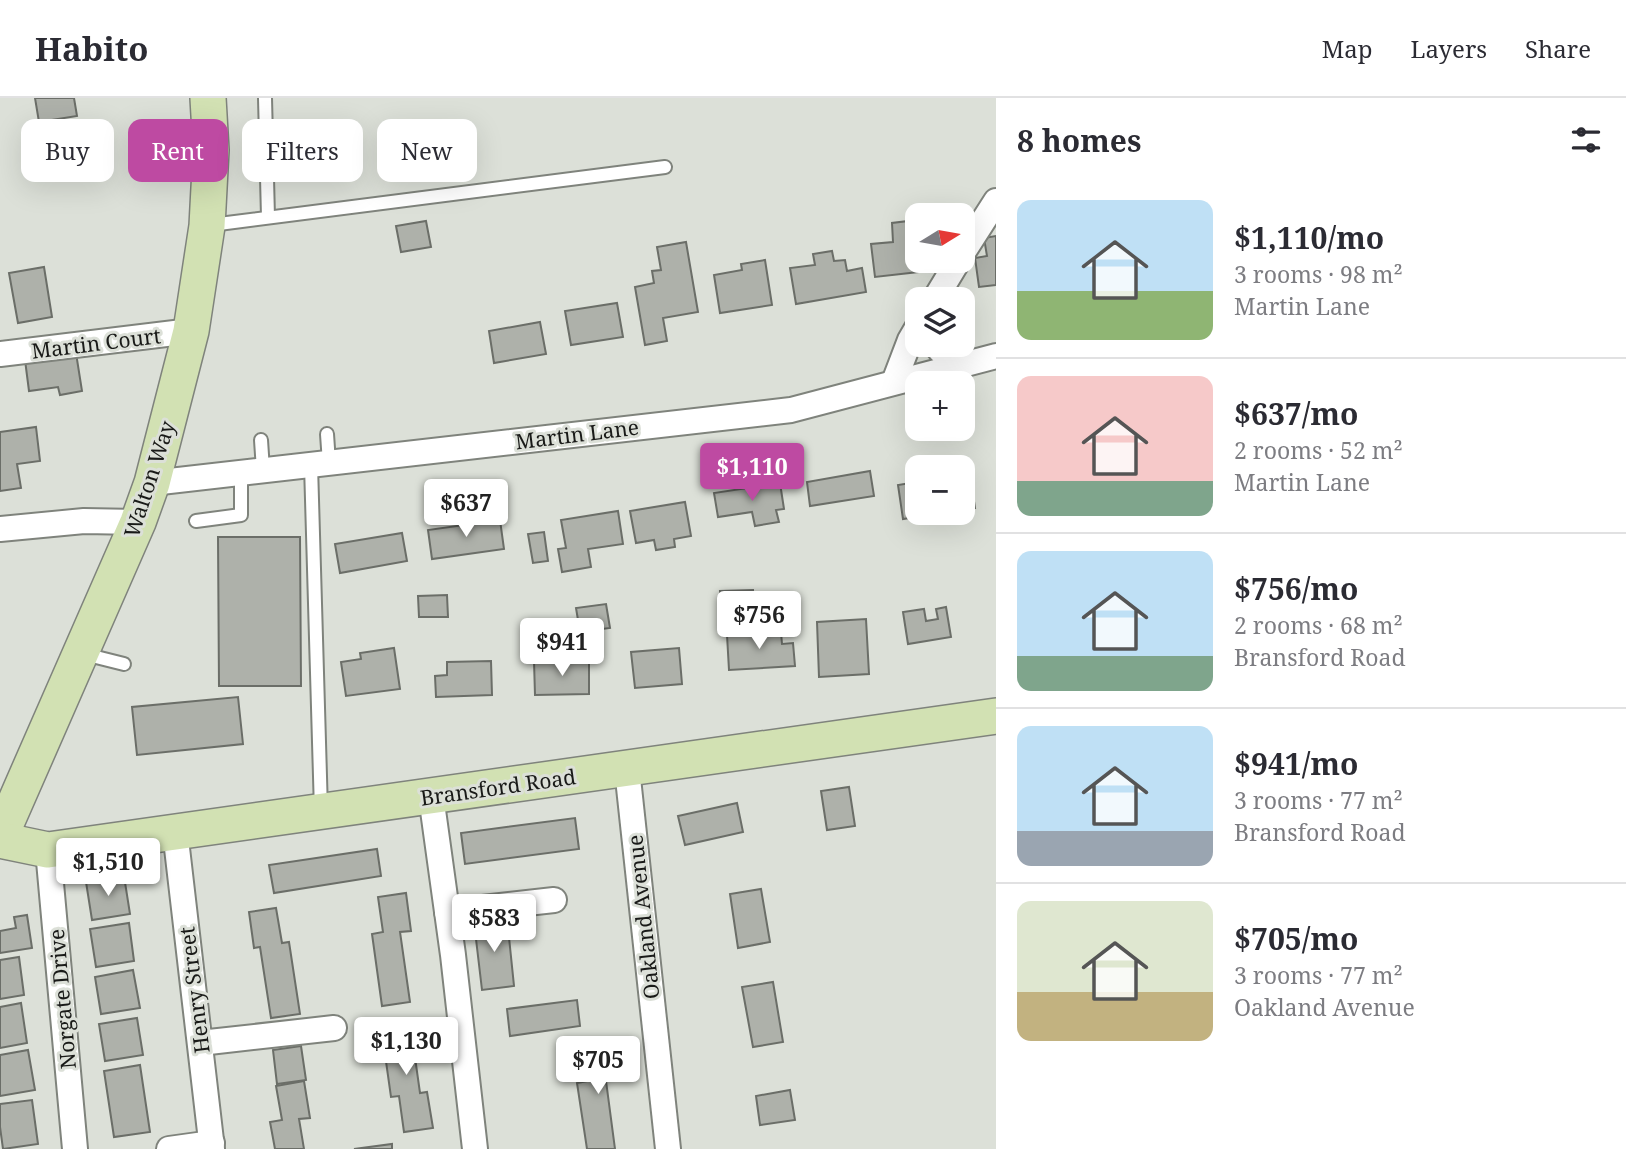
<!DOCTYPE html>
<html lang="en">
<head>
<meta charset="utf-8">
<style>
	:root { --surface:#fff; --page:#f7f7f7; --text:#2b2b33; --muted:#7c7c81; --line:#e1e1e2; --accent:#be4aa2 }
	body { margin:0; font-family:"Noto Serif",serif; background:var(--page); color:var(--text); height:100vh; display:flex; flex-direction:column; font-size:26px; white-space:nowrap }
	* { box-sizing:border-box; margin:0 }
	p { font-size:23px; color:var(--muted) }
	.icon { flex:none; width:38px; height:38px; fill:none; stroke:currentColor; stroke-width:2; stroke-linecap:round; stroke-linejoin:round }
	.map { position:relative; flex:1; overflow:hidden }
	.side { display:flex; flex-direction:column; background:var(--surface); width:630px }
	.side>* { flex:none }
	.hud { position:absolute; left:21px; top:21px; width:665px; height:63px; display:flex; gap:14px }
	.needle { width:46px; rotate:79deg }
	.fabs { position:absolute; left:905px; top:105px; display:grid; gap:14px }
	.fabs a { display:grid; place-items:center; width:70px; height:70px; border-radius:14px; background:var(--surface); box-shadow:0 7px 28px #0002; font-size:35px }
	.price { position:absolute; translate:-50% -60px; padding:0 16px; border-radius:7px; background:#fff; color:#222; font-size:23px; line-height:46px; filter:drop-shadow(0 2px 4px #0008) }
	.price::after { content:''; position:absolute; left:50%; top:42px; width:21px; height:16px; margin-left:-10px; background:inherit; clip-path:polygon(0 0,100% 0,50% 100%) }
	.price.on { background:var(--accent); color:#fff }
	ul { padding:0; list-style:none }
	li { display:flex; align-items:center; gap:21px; height:175px; padding:0 21px }
	li+li { border-top:2px solid var(--line) }
	li span { display:grid; place-items:center; flex:none; width:196px; height:140px; border-radius:14px; color:#555 }
	li>.icon { margin-inline-start:auto }
	span .icon { width:84px; height:84px; fill:#fffc; stroke-width:1 }
	li b { font-size:30px }
	h2 { display:flex; justify-content:space-between; align-items:center; height:84px; padding:0 21px; font-size:30px }
	.tag { padding:0 24px; border-radius:14px; background:var(--surface); box-shadow:0 7px 28px #0002; font-size:24px; line-height:63px }
	.tag.on { background:var(--accent); color:#fff }
	header { display:flex; align-items:center; gap:42px; box-sizing:border-box; height:98px; padding:0 35px; background:var(--surface); border-bottom:2px solid var(--line) }
	header strong { font-size:33px }
	nav { display:flex; gap:38px; margin-inline-start:auto; font-size:24px }
	main { display:flex; flex:1; min-height:0 }
	.map>svg:first-child { display:block }
	.building { fill:#aeb1aa; stroke:#6b6e68; stroke-width:2 }
	.lines { fill:none; stroke-linecap:round; stroke-linejoin:round }
	.lane-casing { stroke:#7f837c; stroke-width:16 }
	.street-casing { stroke:#7f837c; stroke-width:28 }
	.secondary-casing { stroke:#7f837c; stroke-width:38 }
	.lane { stroke:#fff; stroke-width:12 }
	.street { stroke:#fff; stroke-width:24 }
	.secondary { stroke:#d2e1b3; stroke-width:35 }
	.labels { text-anchor:middle; dominant-baseline:central; stroke-width:6; stroke-linejoin:round; paint-order:stroke }
	.street-label { font-size:21px; fill:#191a18; stroke:#dce0d8 }
</style>
</head>
<body>
<header>
<strong>Habito</strong>
<nav><a>Map</a><a>Layers</a><a>Share</a></nav>
</header>
<main>
<div class="map">
<svg width="996" height="1051" viewBox="0 0 996 1051">
	<rect width="100%" height="100%" fill="#dce0d8"/>
	<g class="building">
		<polygon points="35,0 74,0 77,18 39,24"/>
		<polygon points="917,122 917,163 926,163 927,173 875,179 871,146 893,144 892,125"/>
		<polygon points="426,123 431,149 401,154 396,128"/>
		<polygon points="996,138 996,187 979,189 975,160 987,158 984,140"/>
		<polygon points="686,144 698,214 663,220 667,243 645,247 635,189 654,185 652,173 661,172 657,149"/>
		<polygon points="832,153 834,163 845,162 847,173 862,170 866,194 796,206 790,170 815,167 813,156"/>
		<polygon points="765,162 772,207 720,215 714,177 742,172 741,166"/>
		<polygon points="44,169 52,219 18,225 9,175"/>
		<polygon points="617,205 623,239 571,247 565,213"/>
		<polygon points="540,224 546,256 494,265 489,233"/>
		<polygon points="76,255 82,293 60,297 58,289 29,293 25,262"/>
		<polygon points="36,329 40,363 17,366 21,390 0,393 0,334"/>
		<polygon points="870,373 874,398 810,408 807,384"/>
		<polygon points="970,376 975,410 962,411 962,377"/>
		<polygon points="917,384 917,415 941,415 903,421 898,387"/>
		<polygon points="780,385 784,411 776,412 779,424 755,428 752,414 718,419 714,395"/>
		<polygon points="685,404 691,438 674,441 675,449 656,452 654,442 636,445 630,413"/>
		<polygon points="618,413 623,446 588,451 591,469 562,474 558,451 566,450 561,422"/>
		<polygon points="500,422 504,451 432,461 428,432"/>
		<polygon points="544,434 548,463 533,465 528,436"/>
		<polygon points="402,435 407,463 340,475 335,446"/>
		<polygon points="218,439 300,439 301,588 219,588"/>
		<polygon points="753,492 754,519 721,520 720,493"/>
		<polygon points="447,497 448,519 419,519 418,498"/>
		<polygon points="606,506 610,530 580,534 576,510"/>
		<polygon points="946,509 951,539 908,546 903,514 924,511 926,523 938,521 936,511"/>
		<polygon points="866,521 869,576 819,579 817,524"/>
		<polygon points="781,534 782,546 793,545 795,568 729,572 727,537"/>
		<polygon points="394,550 400,591 346,598 341,564 361,561 360,555"/>
		<polygon points="679,550 682,586 635,590 631,554"/>
		<polygon points="491,563 492,597 436,599 435,578 447,577 447,564"/>
		<polygon points="534,563 589,563 589,596 535,597"/>
		<polygon points="238,599 243,646 137,657 132,609"/>
		<polygon points="849,689 855,728 827,732 821,693"/>
		<polygon points="737,705 743,734 685,747 678,718"/>
		<polygon points="575,720 579,751 465,766 461,735"/>
		<polygon points="377,751 381,778 274,795 269,767"/>
		<polygon points="124,778 130,816 92,822 86,784"/>
		<polygon points="761,791 770,844 738,850 730,796"/>
		<polygon points="406,795 411,833 400,834 410,904 382,908 372,836 383,834 378,799"/>
		<polygon points="276,810 282,845 289,844 300,916 271,920 260,849 254,850 249,814"/>
		<polygon points="27,817 32,850 0,855 0,833 16,830 14,819"/>
		<polygon points="507,820 514,888 482,892 474,824"/>
		<polygon points="129,825 134,863 96,869 90,831"/>
		<polygon points="19,859 24,897 0,901 0,862"/>
		<polygon points="133,872 140,910 101,916 95,879"/>
		<polygon points="773,884 783,944 753,949 742,889"/>
		<polygon points="577,902 580,928 510,938 507,911"/>
		<polygon points="21,905 27,945 0,950 0,909"/>
		<polygon points="137,920 143,957 105,963 99,926"/>
		<polygon points="410,924 420,995 427,994 433,1030 404,1034 399,998 391,999 381,928"/>
		<polygon points="612,944 617,982 606,983 615,1051 587,1051 577,985 588,983 583,949"/>
		<polygon points="301,948 306,982 277,986 273,952"/>
		<polygon points="28,952 35,992 0,998 0,957"/>
		<polygon points="140,967 150,1034 114,1039 104,973"/>
		<polygon points="304,983 310,1020 299,1021 304,1051 275,1051 270,1024 282,1022 276,988"/>
		<polygon points="790,992 795,1022 760,1027 756,998"/>
		<polygon points="32,1002 38,1046 3,1051 0,1029 0,1006"/>
		<polygon points="392,1046 392,1051 354,1051"/>
	</g>
	<g class="lines">
		<g class="lane-casing">
			<g id="lane">
				<polyline points="265,0 268,119"/>
				<polyline points="211,127 665,69"/>
				<polyline points="327,336 329,365"/>
				<polyline points="261,342 263,372"/>
				<polyline points="311,367 321,713"/>
				<polyline points="196,423 241,417 241,375"/>
				<polyline points="84,556 124,566"/>
			</g>
		</g>
		<g class="street-casing">
			<g id="street">
				<polyline points="962,156 996,103"/>
				<polyline points="935,201 958,163"/>
				<polyline points="937,247 939,251 955,268"/>
				<polyline points="0,256 191,233"/>
				<polyline points="894,284 910,242 917,230"/>
				<polyline points="152,385 791,312 996,258"/>
				<polyline points="0,431 84,423 138,424"/>
				<polyline points="627,671 668,1051"/>
				<polyline points="431,698 453,857 475,1051"/>
				<polyline points="175,733 212,1051"/>
				<polyline points="48,752 75,1051"/>
				<polyline points="447,814 554,802"/>
				<polyline points="200,945 334,930"/>
				<polyline points="169,1051 212,1045"/>
			</g>
		</g>
		<g class="secondary-casing">
			<g id="secondary">
				<polyline points="0,739 138,424 152,385 191,233 207,128 211,52 208,0"/>
				<polyline points="0,742 48,752 996,618"/>
			</g>
		</g>
		<use href="#lane" class="lane"/>
		<use href="#street" class="street"/>
		<use href="#secondary" class="secondary"/>
	</g>
	<g class="labels">
		<g class="street-label">
			<text transform="translate(96 245) rotate(-7)">Martin Court</text>
			<text transform="translate(577 336) rotate(-7)">Martin Lane</text>
			<text transform="translate(149 381) rotate(-72)">Walton Way</text>
			<text transform="translate(498 689) rotate(-8)">Bransford Road</text>
			<text transform="translate(643 819) rotate(-96)">Oakland Avenue</text>
			<text transform="translate(194 892) rotate(-97)">Henry Street</text>
			<text transform="translate(62 901) rotate(-95)">Norgate Drive</text>
		</g>
	</g>
</svg>
<div class="fabs">
<a><svg class="needle" viewBox="-14 -14 28 28"><path d="M0-13l5 13h-10z" fill="#e53935"/><path d="M0 13l5-13h-10z" fill="#7c7c81"/></svg></a>
<a><svg class="icon" aria-label="layers" viewBox="0 0 24 24"><path d="M12 4l9 5-9 5-9-5zM3 14l9 5 9-5"/></svg></a>
<a>+</a>
<a>−</a>
</div>
<b class="price on" style="left:752px;top:405px">$1,110</b>
<b class="price" style="left:466px;top:441px">$637</b>
<b class="price" style="left:759px;top:553px">$756</b>
<b class="price" style="left:562px;top:580px">$941</b>
<b class="price" style="left:108px;top:800px">$1,510</b>
<b class="price" style="left:494px;top:856px">$583</b>
<b class="price" style="left:406px;top:979px">$1,130</b>
<b class="price" style="left:598px;top:998px">$705</b>
<div class="hud">
<a class="tag">Buy</a>
<a class="tag on">Rent</a>
<a class="tag">Filters</a>
<a class="tag">New</a>
</div>
</div>
<section class="side">
<h2>8 homes<svg class="icon" aria-label="filters" viewBox="0 0 24 24"><path d="M4 7h16M4 17h16"/><circle cx="9" cy="7" r="2"/><circle cx="15" cy="17" r="2"/></svg></h2>
<ul>
<li><span style="background:linear-gradient(#bfe0f5 65%,#8fb573 0)"><svg class="icon" aria-label="home" viewBox="0 0 24 24"><path d="M3 11l9-7 9 7M6 9v11h12V9"/></svg></span><div><b>$1,110/mo</b><p>3 rooms · 98 m²</p><p>Martin Lane</p></div></li>
<li><span style="background:linear-gradient(#f6c9c9 75%,#7fa58c 0)"><svg class="icon" aria-label="home" viewBox="0 0 24 24"><path d="M3 11l9-7 9 7M6 9v11h12V9"/></svg></span><div><b>$637/mo</b><p>2 rooms · 52 m²</p><p>Martin Lane</p></div></li>
<li><span style="background:linear-gradient(#bfe0f5 75%,#7fa58c 0)"><svg class="icon" aria-label="home" viewBox="0 0 24 24"><path d="M3 11l9-7 9 7M6 9v11h12V9"/></svg></span><div><b>$756/mo</b><p>2 rooms · 68 m²</p><p>Bransford Road</p></div></li>
<li><span style="background:linear-gradient(#bfe0f5 75%,#9aa5b1 0)"><svg class="icon" aria-label="home" viewBox="0 0 24 24"><path d="M3 11l9-7 9 7M6 9v11h12V9"/></svg></span><div><b>$941/mo</b><p>3 rooms · 77 m²</p><p>Bransford Road</p></div></li>
<li><span style="background:linear-gradient(#dfe7d0 65%,#c2b280 0)"><svg class="icon" aria-label="home" viewBox="0 0 24 24"><path d="M3 11l9-7 9 7M6 9v11h12V9"/></svg></span><div><b>$705/mo</b><p>3 rooms · 77 m²</p><p>Oakland Avenue</p></div></li>
</ul>
</section>
</main>
</body>
</html>
